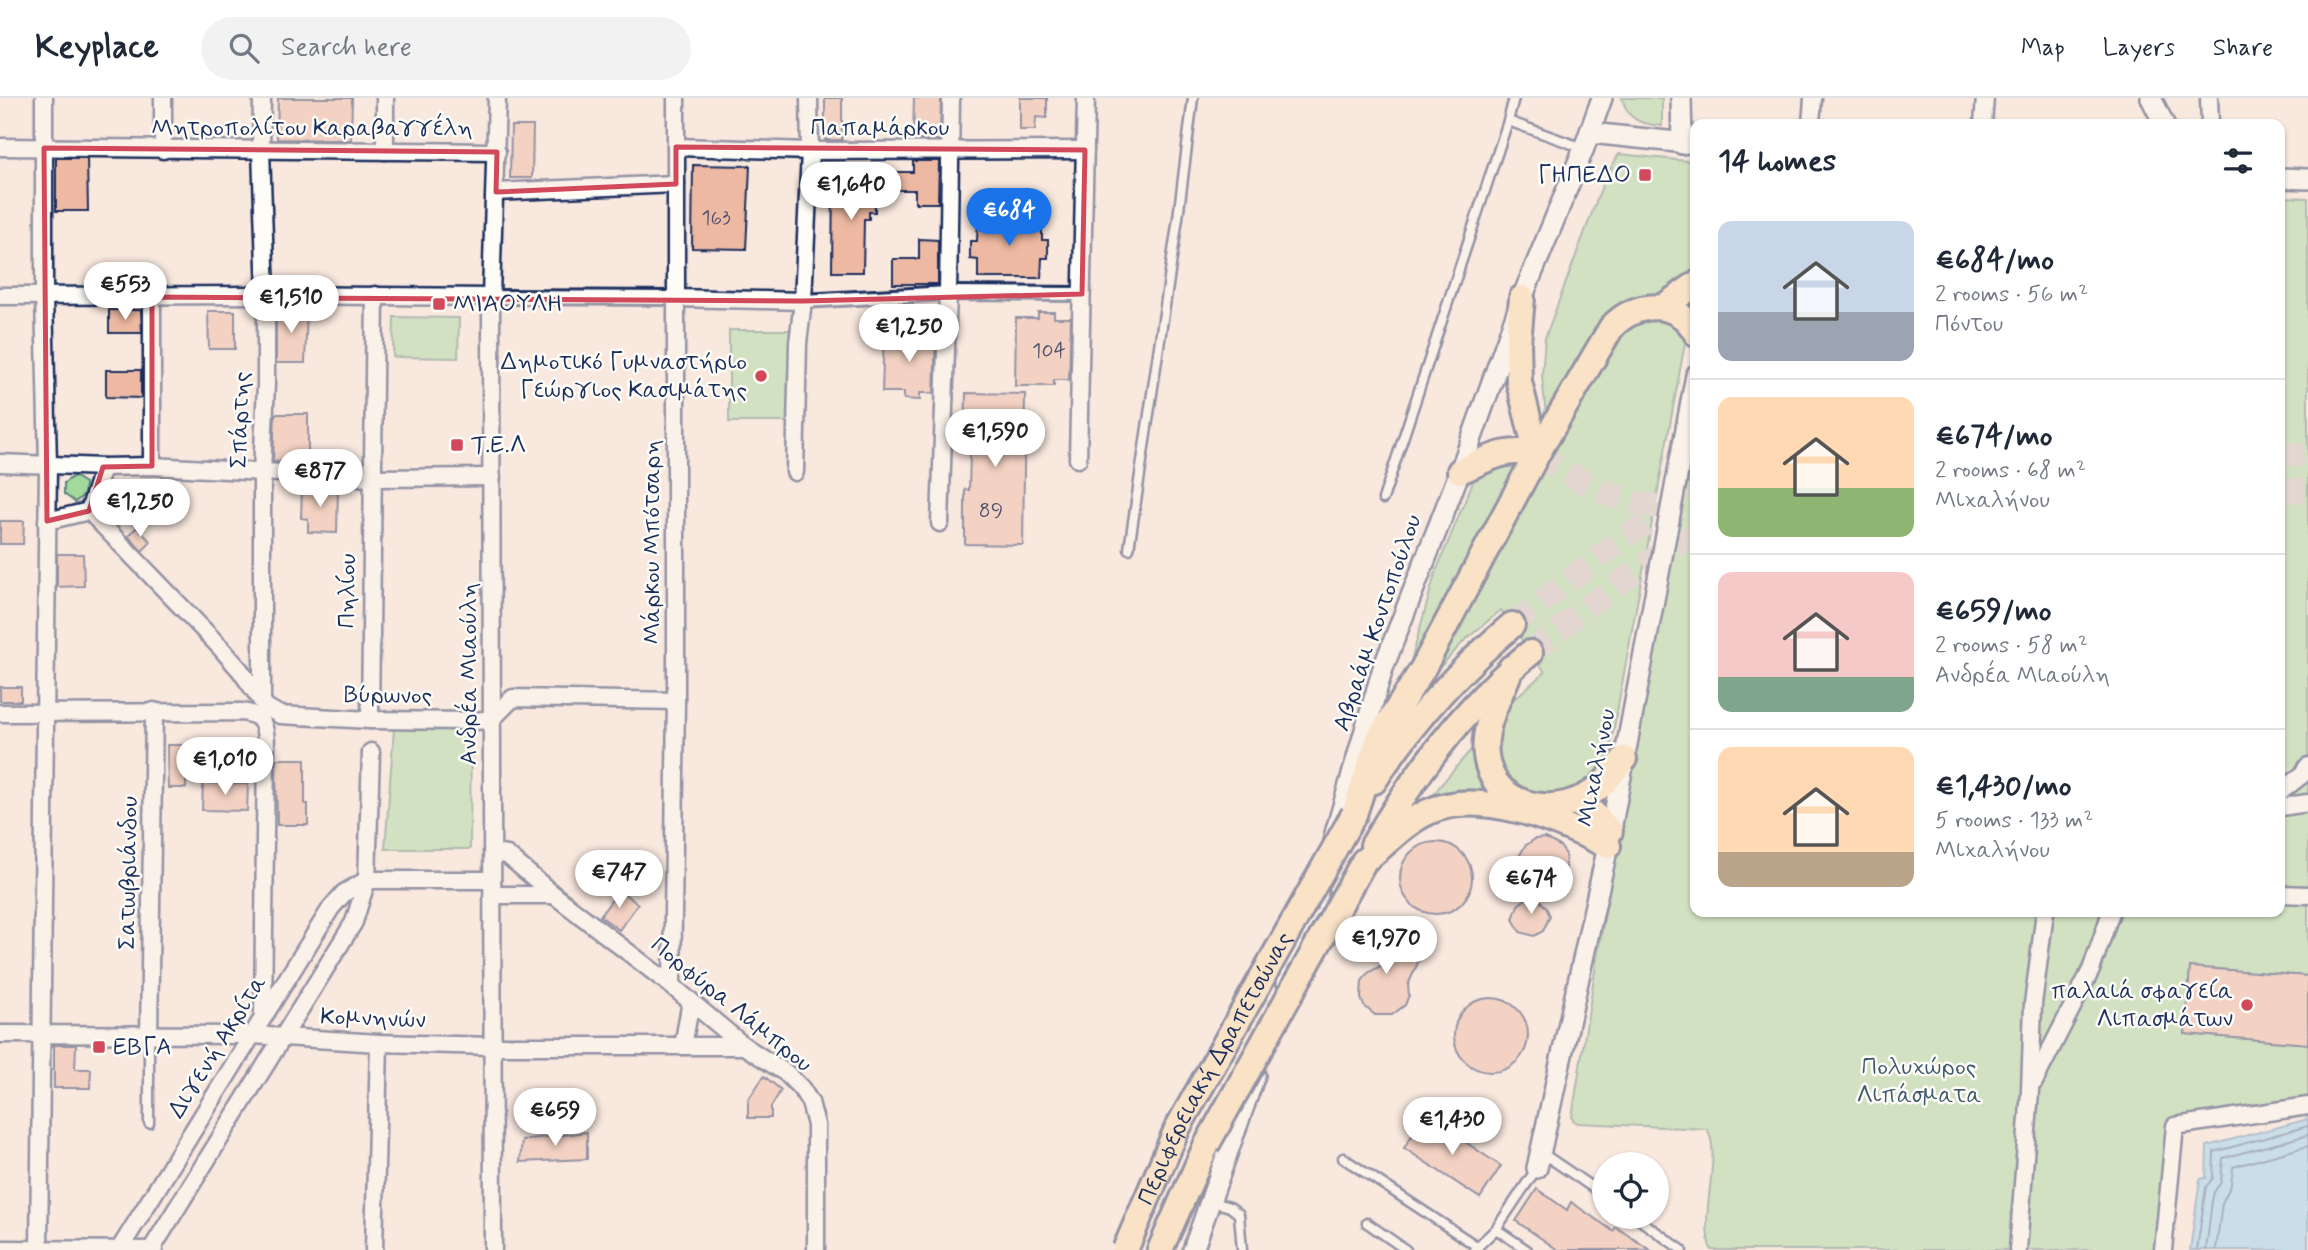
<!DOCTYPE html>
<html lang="en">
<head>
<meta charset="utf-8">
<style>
	:root { --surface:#fff; --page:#f2f2f3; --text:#1f2937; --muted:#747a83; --line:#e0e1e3; --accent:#1a73e8 }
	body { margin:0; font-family:Mynerve,sans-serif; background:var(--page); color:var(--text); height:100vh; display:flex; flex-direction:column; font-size:26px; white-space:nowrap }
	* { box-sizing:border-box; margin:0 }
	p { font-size:23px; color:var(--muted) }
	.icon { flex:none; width:38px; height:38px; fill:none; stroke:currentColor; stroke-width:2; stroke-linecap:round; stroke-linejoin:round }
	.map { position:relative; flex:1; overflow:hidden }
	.details { position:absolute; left:1690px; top:21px; width:595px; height:798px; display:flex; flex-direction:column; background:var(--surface); border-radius:14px; box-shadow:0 2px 5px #0004 }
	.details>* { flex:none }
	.controls { position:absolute; left:1592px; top:1054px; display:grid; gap:14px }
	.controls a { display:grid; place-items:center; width:77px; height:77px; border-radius:50%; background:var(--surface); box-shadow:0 2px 5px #0004; font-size:35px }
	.price { position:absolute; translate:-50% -60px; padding:0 16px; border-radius:24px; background:#fff; color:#222; font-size:23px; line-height:46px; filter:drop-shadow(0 2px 4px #0008) }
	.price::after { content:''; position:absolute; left:50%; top:42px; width:21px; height:16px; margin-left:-10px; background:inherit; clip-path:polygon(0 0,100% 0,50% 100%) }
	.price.current { background:var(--accent); color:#fff }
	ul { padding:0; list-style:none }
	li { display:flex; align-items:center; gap:21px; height:175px; padding:0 28px }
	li+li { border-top:2px solid var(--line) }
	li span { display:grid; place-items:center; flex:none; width:196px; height:140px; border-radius:14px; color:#555 }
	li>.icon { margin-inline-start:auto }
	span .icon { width:84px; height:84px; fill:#fffc; stroke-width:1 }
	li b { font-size:30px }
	h2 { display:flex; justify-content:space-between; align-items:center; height:84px; padding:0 28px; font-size:30px }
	header { display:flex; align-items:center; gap:42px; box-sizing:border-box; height:98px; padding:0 35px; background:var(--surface); border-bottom:2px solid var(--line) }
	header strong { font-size:33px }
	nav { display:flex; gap:38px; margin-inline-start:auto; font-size:24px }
	.search { width:490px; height:63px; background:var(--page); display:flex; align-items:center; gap:18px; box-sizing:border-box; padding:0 24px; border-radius:38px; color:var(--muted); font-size:26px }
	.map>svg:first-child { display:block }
	.green { fill:#a2da9e; stroke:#5e847e; stroke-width:2 }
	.water { fill:#93d3f4; stroke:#6391b8; stroke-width:2 }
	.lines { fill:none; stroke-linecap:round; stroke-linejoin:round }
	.shore { stroke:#4b719a; stroke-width:2 }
	.building { fill:#eeb9a2; stroke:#1b2f5e; stroke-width:2 }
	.primary-tunnel { stroke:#ccc3c4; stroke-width:24; stroke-dasharray:24 12; stroke-linecap:butt }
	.service-casing { stroke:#1b2f5e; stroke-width:13 }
	.pedestrian-casing { stroke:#1b2f5e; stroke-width:18 }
	.minor-casing { stroke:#1b2f5e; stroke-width:21 }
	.tertiary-casing { stroke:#1b2f5e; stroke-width:24 }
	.primary-casing { stroke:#1b2f5e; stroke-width:30 }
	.service { stroke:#fdfcf7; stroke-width:8 }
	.pedestrian { stroke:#fdfcf7; stroke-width:12 }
	.minor { stroke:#fdfcf7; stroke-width:16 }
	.tertiary { stroke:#fdfcf7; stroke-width:19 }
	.primary { stroke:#fcdcac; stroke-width:24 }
	.primary-bridge-casing { stroke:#1b2f5e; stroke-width:30; stroke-linecap:butt }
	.primary-bridge { stroke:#fcdcac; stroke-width:24 }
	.marked { fill:none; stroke:#d1495b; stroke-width:5; stroke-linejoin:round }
	.poi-dot { fill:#d1495b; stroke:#fdfcf7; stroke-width:2.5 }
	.labels { text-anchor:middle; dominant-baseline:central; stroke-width:5; stroke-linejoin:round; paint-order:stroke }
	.number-label { font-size:21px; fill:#50526f }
	.street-label { font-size:24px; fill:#1b2f5e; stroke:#fdfcf7 }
	.poi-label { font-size:24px; fill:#1b2f5e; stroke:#fdfcf7; text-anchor:end }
	.park-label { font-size:24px; fill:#3d5a6e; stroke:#fdfcf7 }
</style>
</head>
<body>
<header>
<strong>Keyplace</strong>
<div class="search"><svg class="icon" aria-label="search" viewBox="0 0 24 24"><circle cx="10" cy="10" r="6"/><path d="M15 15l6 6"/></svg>Search here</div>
<nav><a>Map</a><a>Layers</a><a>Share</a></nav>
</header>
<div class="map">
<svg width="2308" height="1152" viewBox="0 0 2308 1152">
	<rect width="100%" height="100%" fill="#f8e8de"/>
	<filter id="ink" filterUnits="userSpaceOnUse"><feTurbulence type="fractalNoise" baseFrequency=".0143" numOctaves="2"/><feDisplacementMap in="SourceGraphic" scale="14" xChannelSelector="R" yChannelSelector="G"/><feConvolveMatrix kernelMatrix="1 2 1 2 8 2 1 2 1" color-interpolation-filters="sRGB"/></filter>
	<g filter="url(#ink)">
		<g class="green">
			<path d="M1622 0H1662V28C1641 26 1628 23 1622 0Z"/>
			<polygon points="1619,56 1696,64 1696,179 1678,195 1638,204 1547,327 1542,278 1545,240 1605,80"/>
			<path d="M2280 99 2308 100V1001L2179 1033 2166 1152H1711C1698 1117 1723 1057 1707 1031L1578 1025 1573 1022 1572 1019 1598 854 1696 323V814H2280Z"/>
			<polygon points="394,219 459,220 458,260 393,259"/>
			<polygon points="1666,221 1682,235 1685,245 1608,662 1601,676 1575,693 1541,698 1526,692 1503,674 1493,641 1505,609 1545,574 1501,512 1464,543 1432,578 1606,249 1628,222"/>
			<rect x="729" y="232" width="64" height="92"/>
			<polygon points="1508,364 1517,367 1411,563 1435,476 1476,376"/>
			<polygon points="74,378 85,385 84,397 75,404 64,396 64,385"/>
			<polygon points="394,631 471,633 470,751 385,751"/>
			<polygon points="1481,640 1483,681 1488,696 1425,710 1439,689"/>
		</g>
		<polygon class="water" points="2308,1021 2308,1152 2190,1152 2200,1081 2206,1080 2207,1048"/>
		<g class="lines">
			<g class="shore">
				<polyline points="2197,1152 2206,1089 2213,1080 2214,1054 2308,1028"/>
				<polyline points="2206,1152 2212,1103 2214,1094 2221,1084 2223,1060 2308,1037"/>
				<polyline points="2216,1152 2222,1105 2231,1087 2233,1069 2308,1048"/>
			</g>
		</g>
		<g class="building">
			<polygon points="278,0 352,0 351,42 277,41"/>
			<rect x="825" y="0" width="17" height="42"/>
			<polygon points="914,0 941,0 940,42 913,42"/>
			<polygon points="1020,0 1047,0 1047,20 1036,19 1035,32 1020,32"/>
			<polygon points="511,28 533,28 532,80 510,80"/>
			<polygon points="56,60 87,60 88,113 56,113"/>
			<polygon points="913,63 939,63 938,105 915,105 915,92 892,92 892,74 913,74"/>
			<polygon points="693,67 750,68 746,151 692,150"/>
			<polygon points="833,81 875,81 875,114 869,114 869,121 864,121 863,174 832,174"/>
			<polygon points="978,120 1042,120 1042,142 1048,142 1048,160 1042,160 1041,180 978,180 978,162 970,161 970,143 977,143"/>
			<polygon points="919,141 938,142 938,186 893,186 893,161 919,161"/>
			<polygon points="276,210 307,210 305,265 276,265"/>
			<polygon points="109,212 141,212 142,235 109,235"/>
			<polygon points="208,213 235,213 235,251 209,251"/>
			<polygon points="1038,214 1054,214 1054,220 1071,220 1069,282 1054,282 1054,288 1015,288 1016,220 1038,220"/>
			<polygon points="884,234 936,235 934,295 920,295 920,302 904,301 904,294 882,294"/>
			<polygon points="106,272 141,272 141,300 106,299"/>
			<polygon points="966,295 1025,296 1023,447 965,446 965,391 969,392 970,355 965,355"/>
			<polygon points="275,316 308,316 308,363 273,363"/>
			<polygon points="302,389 338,390 337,435 308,434 308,421 301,420"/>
			<polygon points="125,397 125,412 107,412 107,398"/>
			<polygon points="0,423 24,423 23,446 0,446"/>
			<polygon points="137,429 151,444 142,453 128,438"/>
			<polygon points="57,456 83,456 84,488 57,489"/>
			<rect x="0" y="589" width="21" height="14"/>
			<polygon points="167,647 187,647 186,690 168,690"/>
			<polygon points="276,661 305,661 305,706 308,706 308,727 277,727"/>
			<polygon points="203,685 248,686 247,713 202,712"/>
			<polygon points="1545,740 1560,748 1565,755 1566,770 1558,784 1537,796 1521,778 1517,762 1525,748 1535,741"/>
			<circle cx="1436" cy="780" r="36"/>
			<polygon points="619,792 638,806 619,832 600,818"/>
			<polygon points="1533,795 1546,809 1550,818 1543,833 1534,838 1520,834 1513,821 1518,807"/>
			<polygon points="1356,831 1420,860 1408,887 1409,897 1405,907 1392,917 1375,917 1364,908 1361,900 1362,883 1368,875 1389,863 1349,845"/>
			<polygon points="2190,869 2308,878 2308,946 2185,936"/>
			<circle cx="1491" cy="937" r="37"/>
			<polygon points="54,947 76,947 75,971 91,971 90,990 54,990"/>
			<polygon points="764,978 781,992 771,1009 771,1020 748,1020 748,1002"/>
			<polygon points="1425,1017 1501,1068 1480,1100 1404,1050"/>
			<polygon points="587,1034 587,1061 520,1064 522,1042"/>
			<polygon points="1537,1091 1567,1112 1571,1104 1613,1133 1616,1129 1650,1152 1558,1152 1516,1123"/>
		</g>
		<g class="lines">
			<g class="primary-tunnel">
				<path d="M1537 356C1580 384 1622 410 1675 409"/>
				<polyline points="2280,357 2308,356"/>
				<polyline points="2280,393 2308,392"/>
				<polyline points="1512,527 1623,440 1647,425 1696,401"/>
				<path d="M1530 555C1584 512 1635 468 1696 436"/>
			</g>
			<g class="service-casing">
				<g id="service">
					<polyline points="1508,23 1514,0"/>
					<polyline points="1383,401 1508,23 1583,50"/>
					<polyline points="1129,451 1178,120 1193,0"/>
					<polyline points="149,1025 149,937"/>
					<polyline points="1542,1055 1605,1098"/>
					<polyline points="1343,1060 1478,1149"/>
					<polyline points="1212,1104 1230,1109 1239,1116 1242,1152"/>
					<polyline points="1634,1118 1682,1152"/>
					<polyline points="1367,1125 1406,1152"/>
					<polyline points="1496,1131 1527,1152"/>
					<polyline points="1475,1151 1496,1131 1537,1070"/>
				</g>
			</g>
			<g class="pedestrian-casing">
				<g id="pedestrian">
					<polyline points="491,199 675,200"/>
					<polyline points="803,203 948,195 1082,196"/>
				</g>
			</g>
			<g class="minor-casing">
				<g id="minor">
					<polyline points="262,0 261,52 266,197 266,286 262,375 262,604"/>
					<polyline points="2209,0 2210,26"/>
					<polyline points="1811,26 1813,0"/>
					<polyline points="1983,26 1985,0"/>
					<polyline points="0,49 497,54"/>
					<polyline points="676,49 810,53 1085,52"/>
					<polyline points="163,52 163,0"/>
					<polyline points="385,53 385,0"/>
					<polyline points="496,94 676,86"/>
					<polyline points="0,198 266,197 491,199"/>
					<polyline points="675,200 803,203"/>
					<polyline points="1078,361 1086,0"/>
					<polyline points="0,365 103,369 152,368 372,380 492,379"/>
					<polyline points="152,368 152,199"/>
					<polyline points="795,374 798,245 803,203 810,53 809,0"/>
					<polyline points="89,413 103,369"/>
					<polyline points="47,423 89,413 220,549 240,572 266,609 280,617 370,622 476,623 492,621 513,600 676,603"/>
					<polyline points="940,425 948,195 951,0"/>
					<path d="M0 615 241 614C264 616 266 629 266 648L263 919"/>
					<polyline points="370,622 375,197"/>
					<polyline points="2280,694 2302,677 2308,668"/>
					<polyline points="2280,709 2308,705"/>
					<polyline points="493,755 507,757 554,797 672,888 744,948 786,975 801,990 810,1004 816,1027 816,1152"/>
					<polyline points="2280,796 2308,797"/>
					<polyline points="493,797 554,797"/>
					<polyline points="672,888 676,603 676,0"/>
					<polyline points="0,936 252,937 379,945 493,948 744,948"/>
					<polyline points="149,937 154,613"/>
					<polyline points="683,948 691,903"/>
					<polyline points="2034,984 2091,872 2111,814"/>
					<polyline points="0,1151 154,1152"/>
					<polyline points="39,1151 48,367 44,198 44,0"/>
					<polyline points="119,1152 331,810 344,795 367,782 492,782"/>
					<polyline points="151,1152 354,824 367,782 371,654"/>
					<polyline points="374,1152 379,945"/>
					<polyline points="493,1152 491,199 497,0"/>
					<polyline points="2018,1152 2030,993 2033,906 2045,814"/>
					<polyline points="2163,1152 2175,1028 2308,1008"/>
				</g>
			</g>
			<g class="tertiary-casing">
				<g id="tertiary">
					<polyline points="1681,0 1682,46"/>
					<polyline points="2151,0 2164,26"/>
					<polyline points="1590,35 1696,46"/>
					<polyline points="2280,80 2308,81"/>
					<polyline points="1334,739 1383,570 1460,373 1522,200 1584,50 1602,0"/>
					<polyline points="1287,885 1318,795"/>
					<polyline points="1537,1070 1608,748 1696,277"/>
					<polyline points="1193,1152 1255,977"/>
				</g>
			</g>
			<g class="primary-casing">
				<g id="primary">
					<polyline points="1663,209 1696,186"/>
					<path d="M1460 373C1489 361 1504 349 1537 356L1519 284 1518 245 1522 200"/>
					<path d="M1511 570C1501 597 1482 627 1486 657 1492 709 1551 720 1590 696 1605 687 1613 674 1624 661"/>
					<path d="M1374 683C1411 624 1459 572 1512 527"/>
					<polyline points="1575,704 1592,714 1610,733"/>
					<path d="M1354 716 1379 640 1422 572 1537 356 1611 230C1635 203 1677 200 1696 235"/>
					<path d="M1373 747C1415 675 1465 608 1530 555"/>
					<path d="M1364 763C1385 747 1404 725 1428 714 1481 689 1560 724 1608 748"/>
					<polyline points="1160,1152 1206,1048"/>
				</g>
			</g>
			<use href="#service" class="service"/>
			<use href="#pedestrian" class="pedestrian"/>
			<use href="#minor" class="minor"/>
			<use href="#tertiary" class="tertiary"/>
			<use href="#primary" class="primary"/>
			<g class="primary-bridge-casing">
				<g id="primary-bridge">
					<polyline points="1206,1048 1364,763"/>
					<path id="s1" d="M1125 1152 1177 1031 1354 716"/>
				</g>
			</g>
			<use href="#primary-bridge" class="primary-bridge"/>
		</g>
	</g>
	<path d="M0 0H2308V1152H0ZM676 49 1085 52 1082 196 803 203 152 199V368L103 369 89 413 47 423 44 50 497 54 496 94 676 86Z" fill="#f8e8de" fill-opacity=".55" fill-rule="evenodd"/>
	<path class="marked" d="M676 49 1085 52 1082 196 803 203 152 199V368L103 369 89 413 47 423 44 50 497 54 496 94 676 86Z"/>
	<g class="poi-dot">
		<rect x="1638" y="70" width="14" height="14" rx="3.5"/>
		<rect x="432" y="199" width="14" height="14" rx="3.5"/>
		<circle cx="761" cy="278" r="7"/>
		<rect x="450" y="340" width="14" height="14" rx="3.5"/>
		<circle cx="2247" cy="907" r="7"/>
		<rect x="92" y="942" width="14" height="14" rx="3.5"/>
	</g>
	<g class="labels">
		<g class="number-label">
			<text x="716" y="120">163</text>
			<text x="1049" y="253">104</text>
			<text x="991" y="413">89</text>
		</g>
		<g class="street-label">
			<text x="312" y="30">Μητροπολίτου Καραβαγγέλη</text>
			<text x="880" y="30">Παπαμάρκου</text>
			<text transform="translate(241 322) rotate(-88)">Σπάρτης</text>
			<text transform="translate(652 444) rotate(-90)">Μάρκου Μπότσαρη</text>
			<text transform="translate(348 493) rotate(-89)">Πηλίου</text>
			<text transform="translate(1378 525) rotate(-71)">Αβραάμ Κοντοπούλου</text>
			<text transform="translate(469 576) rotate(-90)">Ανδρέα Μιαούλη</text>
			<text transform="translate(388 598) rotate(1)">Βύρωνος</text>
			<text transform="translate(1597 670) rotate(-79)">Μιχαλήνου</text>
			<text transform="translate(129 775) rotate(-89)">Σατωβριάνδου</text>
			<text transform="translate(731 907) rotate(39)">Πορφύρα Λάμπρου</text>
			<text transform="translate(373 921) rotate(2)">Κομνηνών</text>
			<text transform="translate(218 949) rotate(-58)">Διγενή Ακρίτα</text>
			<text stroke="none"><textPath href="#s1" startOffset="203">Περιφερειακή Δραπετσώνας</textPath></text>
		</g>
		<g class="poi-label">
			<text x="1631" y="77">ΓΗΠΕΔΟ</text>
			<text x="453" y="206" text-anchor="start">ΜΙΑΟΥΛΗ</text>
			<text x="747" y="264">Δημοτικό Γυμναστήριο<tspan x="747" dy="28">Γεώργιος Κασιμάτης</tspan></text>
			<text x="471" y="347" text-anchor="start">Τ.Ε.Λ</text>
			<text x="2233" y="893">παλαιά σφαγεία<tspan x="2233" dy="28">Λιπασμάτων</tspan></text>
			<text x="113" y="949" text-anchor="start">ΕΒΓΑ</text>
		</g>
		<g class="park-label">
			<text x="1919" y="969">Πολυχώρος<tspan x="1919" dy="28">Λιπάσματα</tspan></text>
		</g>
	</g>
</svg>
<div class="controls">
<a><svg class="icon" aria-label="locate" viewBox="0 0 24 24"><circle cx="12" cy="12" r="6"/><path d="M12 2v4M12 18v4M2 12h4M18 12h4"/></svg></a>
</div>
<b class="price" style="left:851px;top:124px">€1,640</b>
<b class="price current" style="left:1009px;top:150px">€684</b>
<b class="price" style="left:125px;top:224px">€553</b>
<b class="price" style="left:291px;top:237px">€1,510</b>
<b class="price" style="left:909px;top:266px">€1,250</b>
<b class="price" style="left:995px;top:371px">€1,590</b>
<b class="price" style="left:320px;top:411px">€877</b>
<b class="price" style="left:140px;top:441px">€1,250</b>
<b class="price" style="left:225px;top:699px">€1,010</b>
<b class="price" style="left:619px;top:812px">€747</b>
<b class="price" style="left:1531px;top:818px">€674</b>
<b class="price" style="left:1386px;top:878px">€1,970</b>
<b class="price" style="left:555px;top:1050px">€659</b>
<b class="price" style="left:1452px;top:1059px">€1,430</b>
<section class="details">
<h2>14 homes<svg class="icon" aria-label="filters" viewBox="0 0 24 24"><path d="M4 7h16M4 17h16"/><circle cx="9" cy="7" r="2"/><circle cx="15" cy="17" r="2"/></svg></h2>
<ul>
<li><span style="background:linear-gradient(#c9d6e8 65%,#9aa5b1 0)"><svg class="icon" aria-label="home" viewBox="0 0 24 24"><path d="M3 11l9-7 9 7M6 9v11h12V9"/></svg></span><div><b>€684/mo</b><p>2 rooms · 56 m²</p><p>Πόντου</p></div></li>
<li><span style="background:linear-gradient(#ffd9b3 65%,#8fb573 0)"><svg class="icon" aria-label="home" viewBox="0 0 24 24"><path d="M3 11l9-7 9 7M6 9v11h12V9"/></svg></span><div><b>€674/mo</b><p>2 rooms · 68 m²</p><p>Μιχαλήνου</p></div></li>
<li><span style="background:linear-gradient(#f6c9c9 75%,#7fa58c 0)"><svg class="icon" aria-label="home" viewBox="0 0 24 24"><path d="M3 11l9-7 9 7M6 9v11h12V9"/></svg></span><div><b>€659/mo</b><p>2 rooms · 58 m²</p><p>Ανδρέα Μιαούλη</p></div></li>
<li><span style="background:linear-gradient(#ffd9b3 75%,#b9a48a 0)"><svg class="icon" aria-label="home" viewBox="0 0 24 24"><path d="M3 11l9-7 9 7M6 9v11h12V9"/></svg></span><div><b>€1,430/mo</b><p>5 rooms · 133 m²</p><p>Μιχαλήνου</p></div></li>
</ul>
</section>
</div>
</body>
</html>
